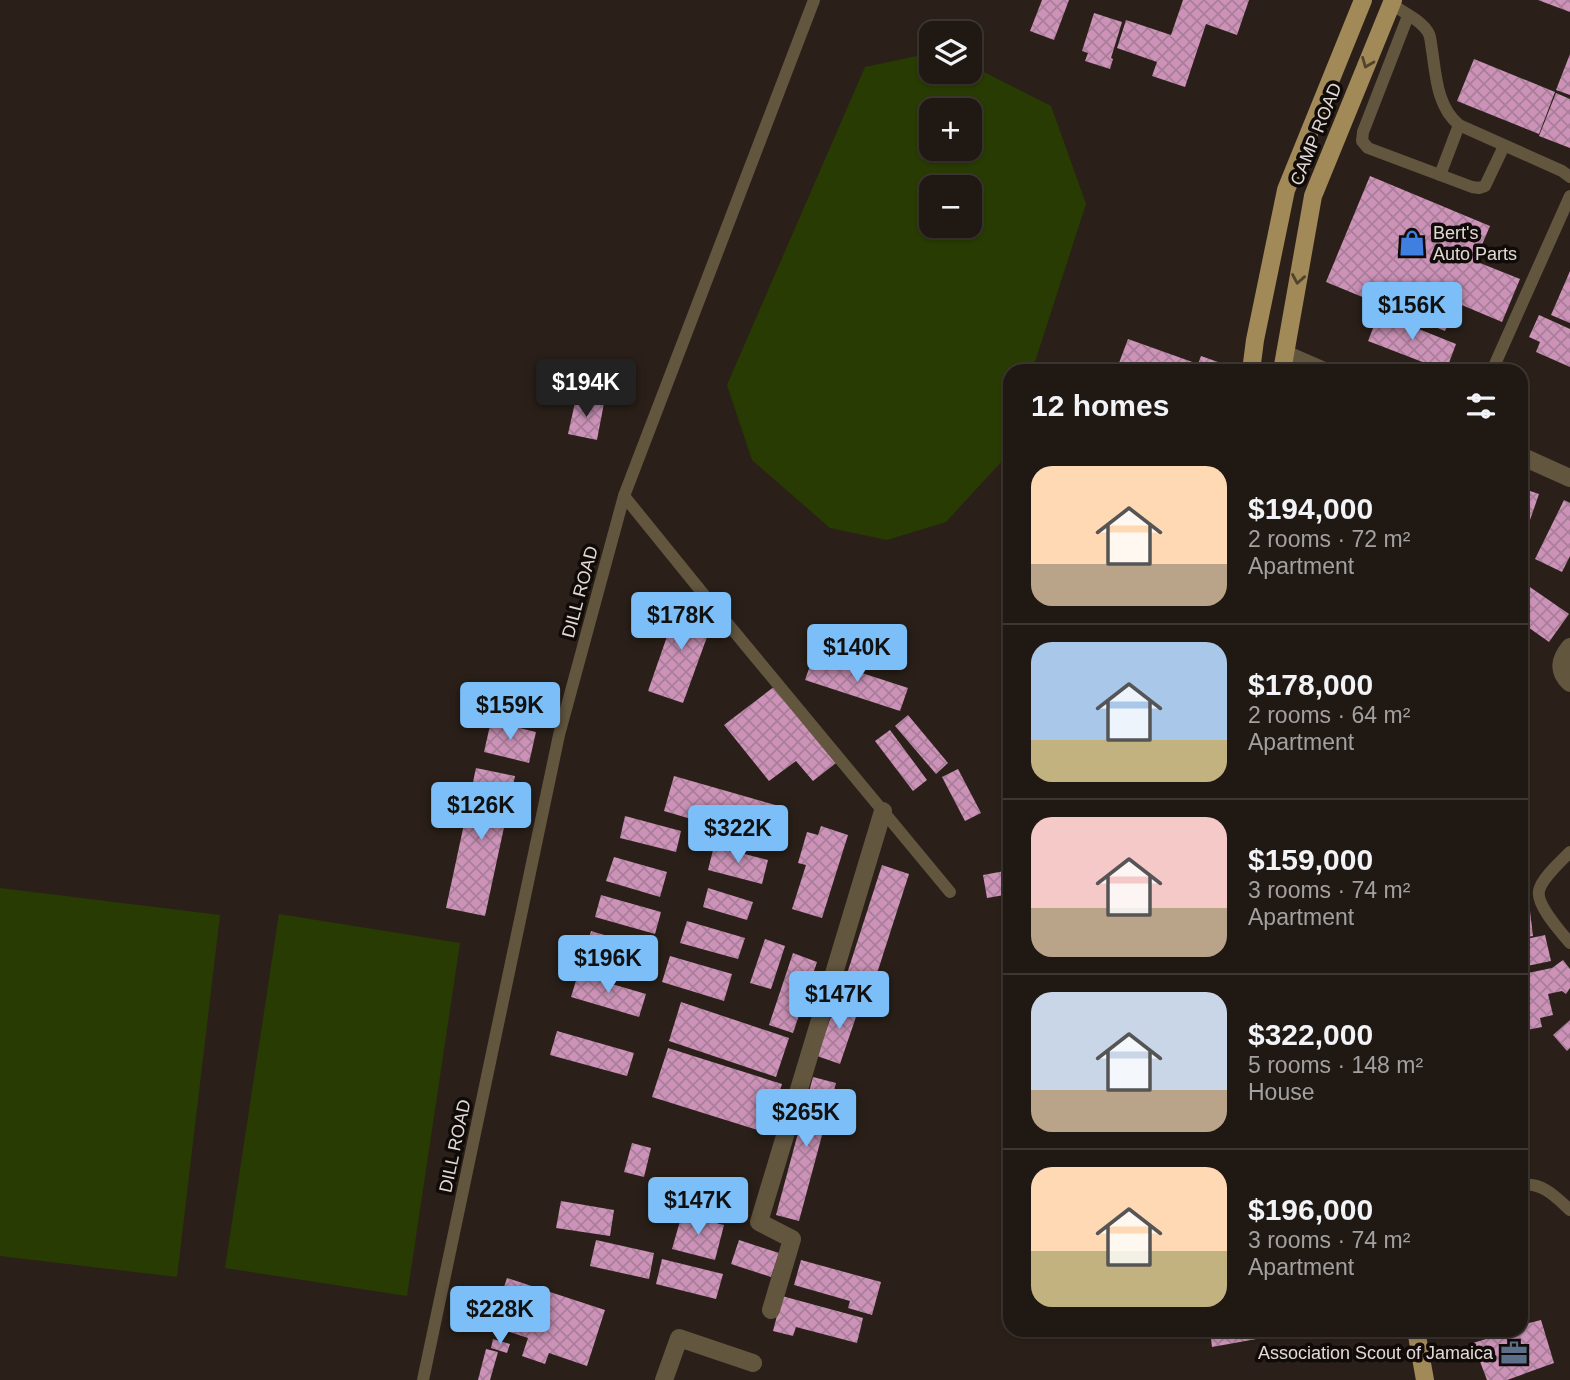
<!DOCTYPE html>
<html lang="en">
<head>
<meta charset="utf-8">
<style>
	:root { --surface:#201813; --page:#28211c; --text:#f1f3f6; --muted:#a2a0a0; --line:#3d3733; --accent:#7bbef8 }
	body { margin:0; font-family:Helvetica,sans-serif; background:var(--page); color:var(--text); height:100vh; display:flex; flex-direction:column; font-size:26px; white-space:nowrap }
	* { box-sizing:border-box; margin:0 }
	p { font-size:23px; color:var(--muted) }
	.icon { flex:none; width:38px; height:38px; fill:none; stroke:currentColor; stroke-width:2; stroke-linecap:round; stroke-linejoin:round }
	.map { position:relative; flex:1; overflow:hidden }
	.details { position:absolute; left:1003px; top:364px; width:525px; height:973px; display:flex; flex-direction:column; background:var(--surface); border-radius:21px; box-shadow:0 2px 5px #0004,0 0 0 2px var(--line) }
	.details>* { flex:none }
	.tools { position:absolute; left:919px; top:21px; display:grid; gap:14px }
	.tools a { display:grid; place-items:center; width:63px; height:63px; border-radius:14px; background:var(--surface); box-shadow:0 2px 5px #0004,0 0 0 2px var(--line); font-size:35px }
	.price { position:absolute; translate:-50% -60px; padding:0 16px; border-radius:7px; background:var(--accent); color:#111; font-size:23px; line-height:46px; filter:drop-shadow(0 2px 4px #0008) }
	.price::after { content:''; position:absolute; left:50%; top:42px; width:21px; height:16px; margin-left:-10px; background:inherit; clip-path:polygon(0 0,100% 0,50% 100%) }
	.price.current { background:#222; color:#fff }
	ul { padding:0; list-style:none }
	li { display:flex; align-items:center; gap:21px; height:175px; padding:0 28px }
	li+li { border-top:2px solid var(--line) }
	li span { display:grid; place-items:center; flex:none; width:196px; height:140px; border-radius:21px; color:#555 }
	li>.icon { margin-inline-start:auto }
	span .icon { width:84px; height:84px; fill:#fffc; stroke-width:1 }
	li b { font-size:30px }
	h2 { display:flex; justify-content:space-between; align-items:center; height:84px; padding:0 28px; font-size:30px }
	.map>svg:first-child { display:block }
	.pitch { fill:#283b02; fill-rule:evenodd }
	.building { fill:url(#building-cross-hatch) }
	.lines { fill:none; stroke-linecap:round; stroke-linejoin:round }
	.service { stroke:#62563f; stroke-width:12 }
	.minor { stroke:#62563f; stroke-width:18 }
	.primary { stroke:#a18958; stroke-width:18 }
	.oneway { stroke:#51442c }
	.labels { text-anchor:middle; dominant-baseline:central; stroke-width:7; stroke-linejoin:round; paint-order:stroke }
	.street-label { font-size:18px; fill:#e1d9d5; stroke:#100b08 }
	.poi-label { font-size:18px; fill:#e1d9d5; stroke:#100b08; text-anchor:start }
</style>
</head>
<body>
<div class="map">
<svg width="1570" height="1380" viewBox="0 0 1570 1380">
	<defs>
		<pattern id="building-cross-hatch" width="8" height="8" patternUnits="userSpaceOnUse" patternTransform="scale(1.75)"><rect width="8" height="8" fill="#cc92b8"/><path d="M0 0l8 8M0 8l8-8" fill="none" stroke="#aa7e9a"/></pattern>
	</defs>
	<rect width="100%" height="100%" fill="#2b2019"/>
	<g class="pitch">
		<path d="M931 53V72H970V65L1051 106 1086 204 1032 371H1010V439L1003 460 946 522 887 540 830 528 752 460 727 385 865 67ZM931 110H970V149H931ZM931 187H970V226H931Z"/>
		<polygon points="0,888 220,915 177,1277 0,1256"/>
		<polygon points="279,914 460,943 407,1296 225,1268"/>
	</g>
	<g class="building">
		<polygon points="1042,0 1069,0 1054,40 1030,31"/>
		<polygon points="1183,0 1249,0 1237,35 1206,24 1185,87 1152,76 1157,62 1117,48 1126,20 1171,35"/>
		<polygon points="1538,0 1570,0 1570,12"/>
		<polygon points="1094,13 1122,22 1111,58 1113,59 1110,69 1085,61 1088,53 1082,51"/>
		<polygon points="1570,54 1570,95 1556,90"/>
		<polygon points="1474,59 1555,92 1539,134 1457,101"/>
		<polygon points="1556,93 1570,99 1570,148 1539,136"/>
		<polygon points="1370,176 1490,226 1475,261 1520,279 1502,322 1457,303 1445,331 1326,282"/>
		<polygon points="1570,271 1570,323 1551,315"/>
		<polygon points="1379,313 1456,344 1446,371 1368,341"/>
		<polygon points="1539,315 1570,329 1570,367 1536,352 1540,342 1529,337"/>
		<polygon points="1128,339 1198,364 1201,356 1218,362 1215,371 1116,371"/>
		<polygon points="576,398 604,403 597,440 568,434"/>
		<polygon points="1521,488 1539,494 1521,546"/>
		<polygon points="1564,500 1570,503 1570,556 1562,572 1535,559"/>
		<polygon points="1521,581 1569,614 1549,642 1521,622"/>
		<polygon points="679,602 715,615 683,703 648,691"/>
		<polygon points="813,657 908,688 900,711 805,680"/>
		<polygon points="775,686 836,763 813,781 796,761 769,781 724,725"/>
		<polygon points="908,715 948,763 936,774 895,726"/>
		<polygon points="491,721 536,732 529,763 484,752"/>
		<polygon points="890,730 927,780 913,791 875,741"/>
		<polygon points="476,768 515,776 485,916 446,908"/>
		<polygon points="958,769 981,813 965,821 942,777"/>
		<polygon points="674,776 786,808 776,844 664,811"/>
		<polygon points="625,816 681,831 676,852 620,838"/>
		<polygon points="821,826 848,835 822,918 792,909 806,865 798,863 807,832 818,835"/>
		<polygon points="714,846 768,860 762,884 708,870"/>
		<polygon points="614,857 667,872 660,897 606,881"/>
		<polygon points="882,865 909,874 872,989 845,980"/>
		<polygon points="1010,870 1010,894 987,898 983,875"/>
		<polygon points="708,888 753,902 747,920 703,907"/>
		<polygon points="601,895 661,912 655,934 595,917"/>
		<polygon points="1530,911 1533,936 1521,938 1521,913"/>
		<polygon points="687,921 745,938 738,959 680,943"/>
		<polygon points="591,931 651,949 644,972 584,954"/>
		<polygon points="1545,935 1551,961 1527,966 1521,940"/>
		<polygon points="765,939 785,946 771,989 750,983"/>
		<polygon points="793,953 817,962 793,1033 769,1025"/>
		<polygon points="670,956 732,974 724,1001 662,982"/>
		<polygon points="1563,960 1570,969 1570,988 1566,994 1562,991 1548,994 1553,1015 1540,1018 1542,1027 1521,1031 1521,987 1530,985 1528,973 1552,968"/>
		<polygon points="578,974 646,994 639,1017 571,997"/>
		<polygon points="838,997 860,1005 840,1064 817,1056"/>
		<polygon points="681,1002 789,1038 776,1077 669,1041"/>
		<polygon points="1570,1020 1570,1048 1567,1051 1553,1035"/>
		<polygon points="557,1031 634,1053 627,1076 550,1055"/>
		<polygon points="668,1048 782,1084 767,1133 652,1097"/>
		<polygon points="813,1077 836,1083 799,1221 776,1215"/>
		<polygon points="632,1143 651,1148 644,1177 624,1172"/>
		<polygon points="561,1201 614,1210 610,1236 556,1228"/>
		<polygon points="682,1214 724,1225 715,1260 672,1249"/>
		<polygon points="596,1240 654,1253 649,1279 590,1266"/>
		<polygon points="739,1240 779,1253 771,1277 731,1264"/>
		<polygon points="662,1259 723,1274 716,1299 656,1284"/>
		<polygon points="801,1260 881,1282 872,1315 848,1308 850,1301 794,1285"/>
		<polygon points="507,1278 605,1310 587,1366 549,1353 545,1364 522,1356 528,1338 491,1326"/>
		<polygon points="782,1296 863,1318 857,1343 796,1327 793,1336 773,1331"/>
		<polygon points="1541,1320 1554,1363 1507,1380 1487,1380 1473,1343 1486,1339 1483,1330 1521,1330 1521,1325"/>
		<polygon points="1210,1330 1302,1330 1302,1331 1212,1347"/>
		<polygon points="493,1339 510,1344 507,1353 491,1348"/>
		<polygon points="486,1349 498,1352 490,1380 478,1380"/>
	</g>
	<g class="lines">
		<g class="service">
			<path d="M1391 4C1403 12 1423 21 1429 34 1431 39 1431 45 1432 50 1436 76 1437 107 1459 125L1562 171 1570 177"/>
			<polyline points="1408,16 1363,132 1362,141 1368,148 1472,187 1479,188 1485,186 1504,146"/>
			<polyline points="1440,175 1459,125"/>
			<polyline points="1495,364 1570,196"/>
			<polyline points="624,496 718,612 950,892"/>
			<path d="M1570 852C1561 861 1541 879 1539 891 1536 905 1561 932 1570 943"/>
			<path d="M1521 1185C1542 1182 1555 1196 1570 1210"/>
			<polyline points="423,1380 559,735 624,496 814,0"/>
		</g>
		<g class="minor">
			<polyline points="1285,354 1324,371"/>
			<polyline points="1521,456 1570,478"/>
			<path d="M1570 647C1560 659 1557 671 1570 683"/>
			<polyline points="771,1310 792,1239 759,1222 883,811"/>
			<polyline points="664,1380 679,1338 753,1363"/>
		</g>
		<g class="primary">
			<polyline points="1251,371 1255,340 1286,190 1363,0"/>
			<polyline points="1282,371 1313,196 1393,0"/>
			<polyline points="1416,1330 1425,1380"/>
		</g>
	</g>
	<defs><path id="oneway-chevron" d="M-2-3.5L2.5 0L-2 3.5" fill="none" stroke-width="1.6" stroke-linecap="round" stroke-linejoin="round" transform="scale(1.75)"/></defs>
	<g class="oneway">
		<use href="#oneway-chevron" transform="translate(1367 63) rotate(112)"/>
		<use href="#oneway-chevron" transform="translate(1298 279) rotate(100)"/>
	</g>
	<defs>
		<g id="shop-bare" transform="scale(2.1)"><path d="M-5-2.5h2.3a2.7 3.5 0 0 1 5.4 0H5L5.5 6h-11ZM-1.5-2.5h3a1.5 2.3 0 0 0-3 0Z" fill="#3f7fe0" stroke="#100b08" stroke-width="2.5" paint-order="stroke"/></g>
		<g id="office-bare" transform="scale(2.1)"><path d="M-6-3h4V-5.5h4V-3h4V5H-6ZM-1-4.5V-3h2v-1.5ZM-6 0V1H6V0Z" fill="#5c6f8a" stroke="#100b08" stroke-width="2.5" paint-order="stroke"/></g>
	</defs>
	<g fill-rule="evenodd">
		<use href="#shop-bare" x="1412" y="243"/>
		<use href="#office-bare" x="1514" y="1353"/>
	</g>
	<g class="labels">
		<g class="street-label">
			<text transform="translate(1316 134) rotate(-68)">CAMP ROAD</text>
			<text transform="translate(580 592) rotate(-75)">DILL ROAD</text>
			<text transform="translate(455 1146) rotate(-78)">DILL ROAD</text>
		</g>
		<g class="poi-label">
			<text x="1433" y="233">Bert's<tspan x="1433" dy="21">Auto Parts</tspan></text>
			<text x="1493" y="1353" text-anchor="end">Association Scout of Jamaica</text>
		</g>
	</g>
</svg>
<div class="tools">
<a><svg class="icon" aria-label="layers" viewBox="0 0 24 24"><path d="M12 4l9 5-9 5-9-5zM3 14l9 5 9-5"/></svg></a>
<a>+</a>
<a>−</a>
</div>
<b class="price" style="left:1412px;top:342px">$156K</b>
<b class="price current" style="left:586px;top:419px">$194K</b>
<b class="price" style="left:681px;top:652px">$178K</b>
<b class="price" style="left:857px;top:684px">$140K</b>
<b class="price" style="left:510px;top:742px">$159K</b>
<b class="price" style="left:481px;top:842px">$126K</b>
<b class="price" style="left:738px;top:865px">$322K</b>
<b class="price" style="left:608px;top:995px">$196K</b>
<b class="price" style="left:839px;top:1031px">$147K</b>
<b class="price" style="left:806px;top:1149px">$265K</b>
<b class="price" style="left:698px;top:1237px">$147K</b>
<b class="price" style="left:500px;top:1346px">$228K</b>
<section class="details">
<h2>12 homes<svg class="icon" aria-label="filters" viewBox="0 0 24 24"><path d="M4 7h16M4 17h16"/><circle cx="9" cy="7" r="2"/><circle cx="15" cy="17" r="2"/></svg></h2>
<ul>
<li><span style="background:linear-gradient(#ffd9b3 70%,#b9a48a 0)"><svg class="icon" aria-label="home" viewBox="0 0 24 24"><path d="M3 11l9-7 9 7M6 9v11h12V9"/></svg></span><div><b>$194,000</b><p>2 rooms · 72 m²</p><p>Apartment</p></div></li>
<li><span style="background:linear-gradient(#a9c7e8 70%,#c2b280 0)"><svg class="icon" aria-label="home" viewBox="0 0 24 24"><path d="M3 11l9-7 9 7M6 9v11h12V9"/></svg></span><div><b>$178,000</b><p>2 rooms · 64 m²</p><p>Apartment</p></div></li>
<li><span style="background:linear-gradient(#f6c9c9 65%,#b9a48a 0)"><svg class="icon" aria-label="home" viewBox="0 0 24 24"><path d="M3 11l9-7 9 7M6 9v11h12V9"/></svg></span><div><b>$159,000</b><p>3 rooms · 74 m²</p><p>Apartment</p></div></li>
<li><span style="background:linear-gradient(#c9d6e8 70%,#b9a48a 0)"><svg class="icon" aria-label="home" viewBox="0 0 24 24"><path d="M3 11l9-7 9 7M6 9v11h12V9"/></svg></span><div><b>$322,000</b><p>5 rooms · 148 m²</p><p>House</p></div></li>
<li><span style="background:linear-gradient(#ffd9b3 60%,#c2b280 0)"><svg class="icon" aria-label="home" viewBox="0 0 24 24"><path d="M3 11l9-7 9 7M6 9v11h12V9"/></svg></span><div><b>$196,000</b><p>3 rooms · 74 m²</p><p>Apartment</p></div></li>
</ul>
</section>
</div>
</body>
</html>
